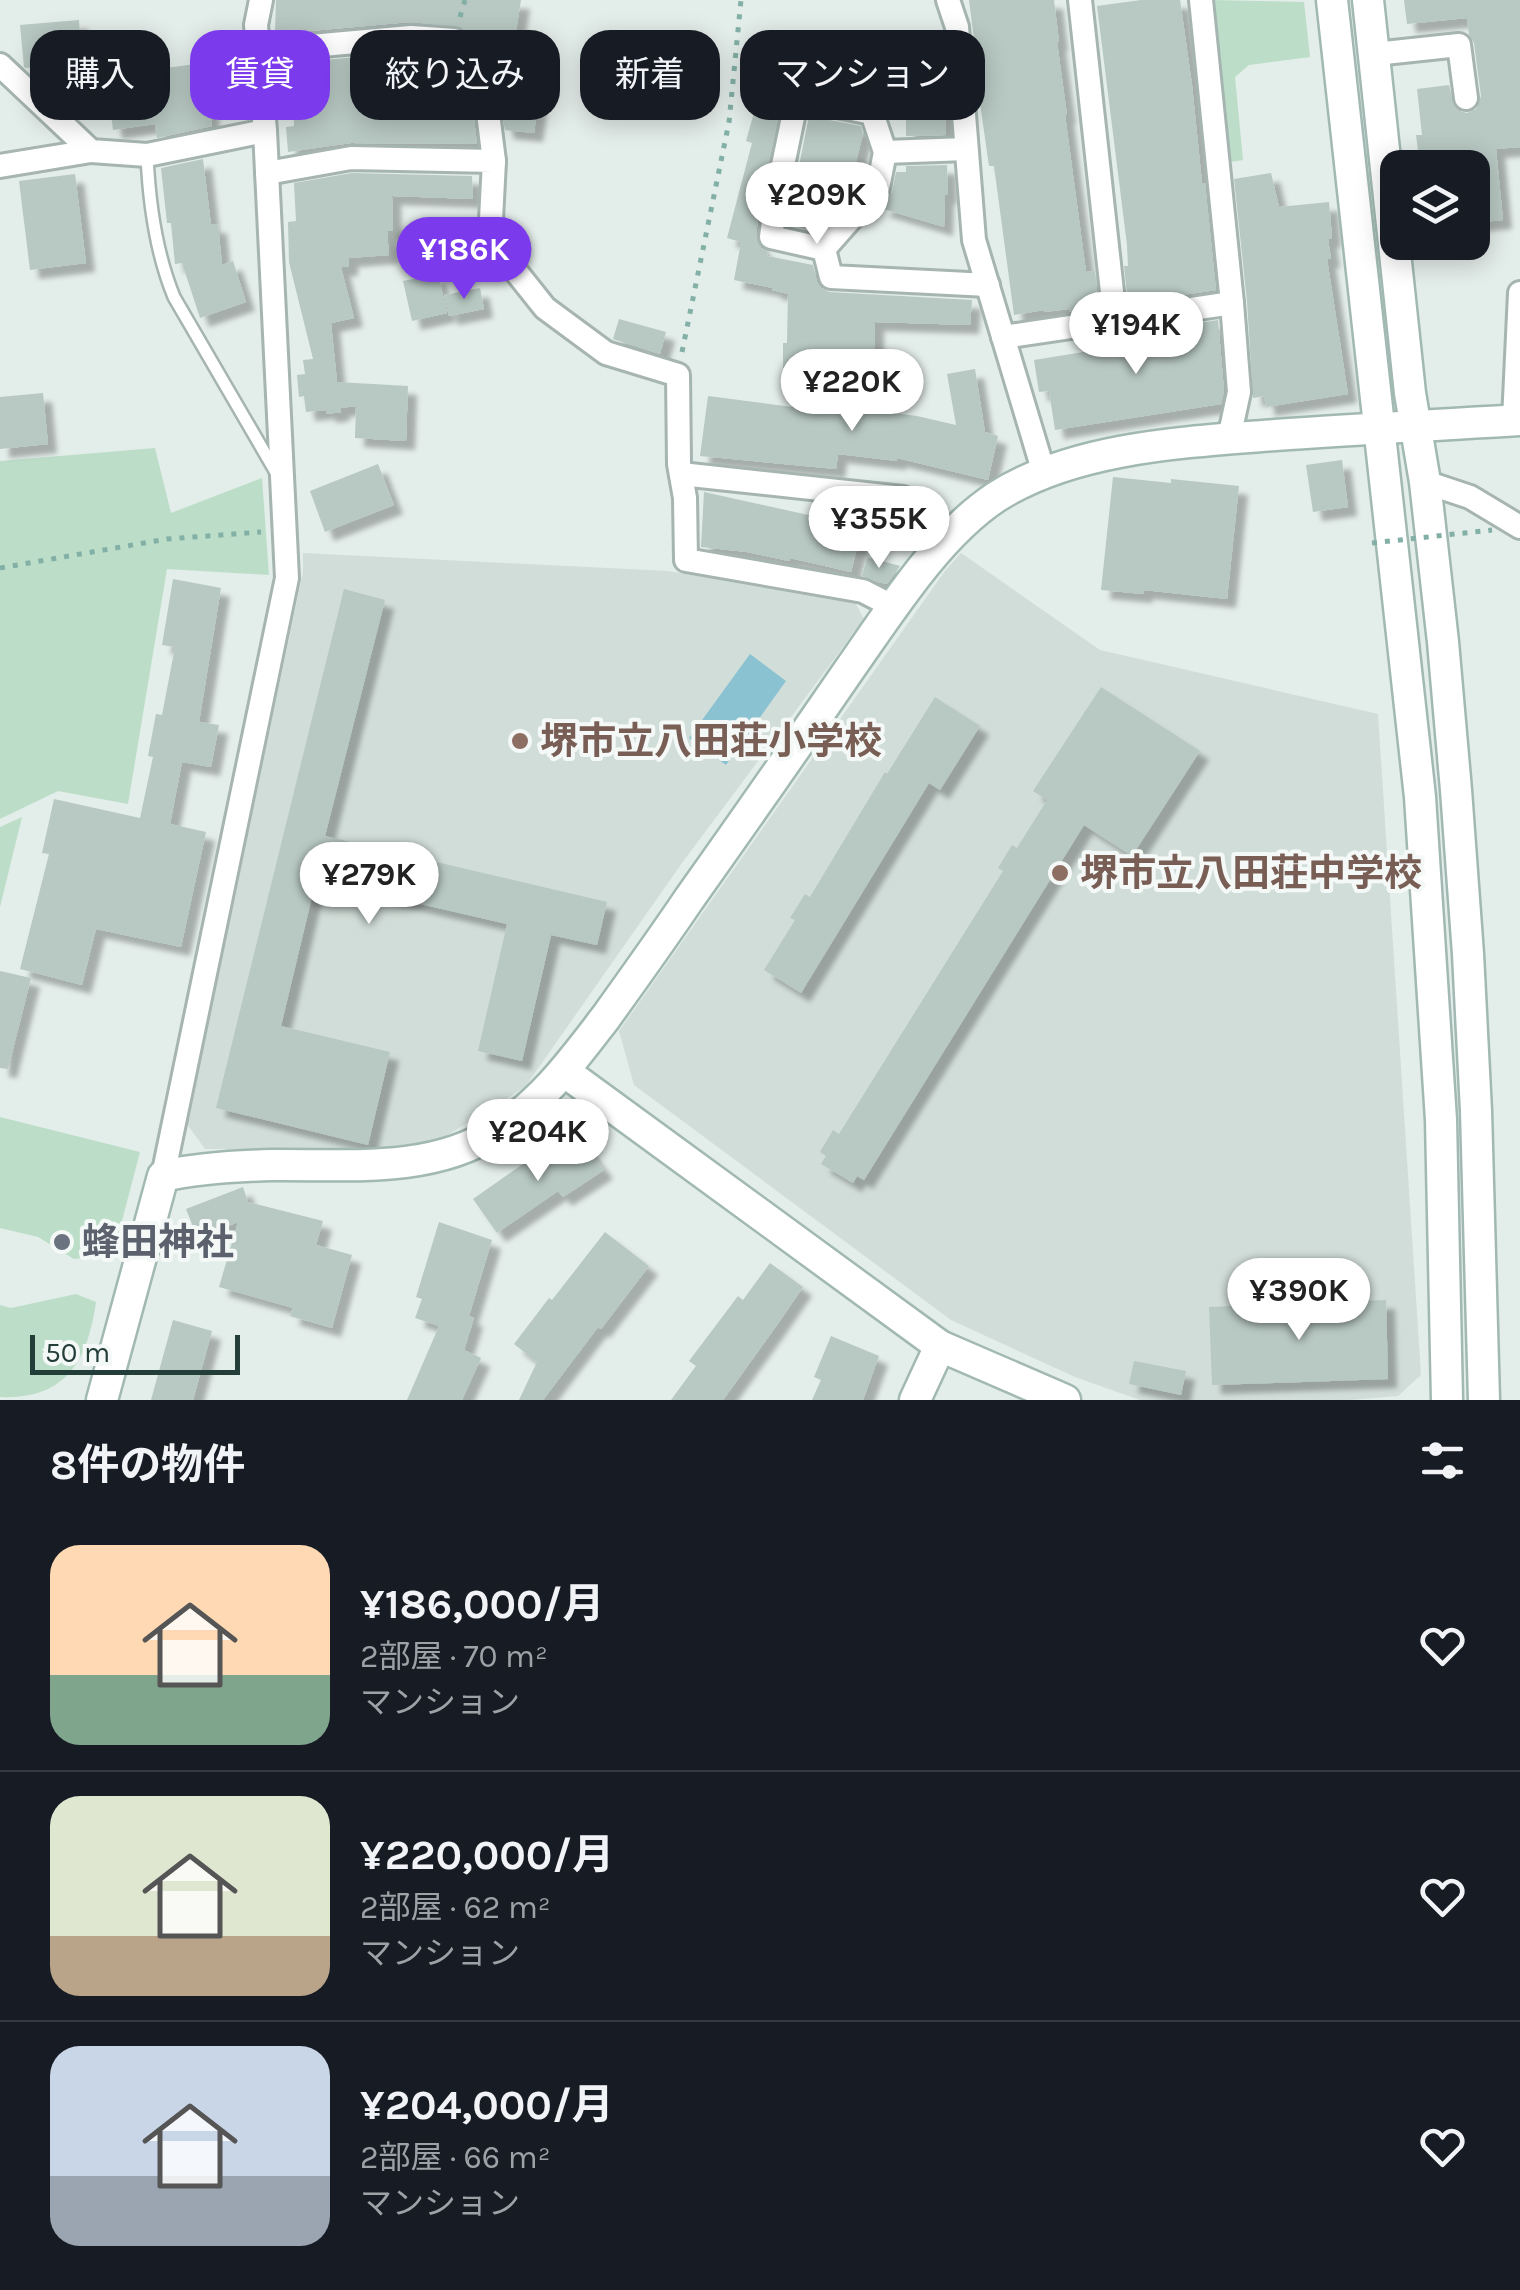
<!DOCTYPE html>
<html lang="ja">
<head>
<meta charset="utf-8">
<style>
	:root { --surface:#171b24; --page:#20242c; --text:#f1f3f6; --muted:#9ea1a6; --line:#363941; --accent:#7c3aed }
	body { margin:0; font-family:Karla,"Noto Sans JP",sans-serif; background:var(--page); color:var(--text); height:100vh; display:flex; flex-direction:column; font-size:38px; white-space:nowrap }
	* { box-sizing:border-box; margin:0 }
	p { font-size:32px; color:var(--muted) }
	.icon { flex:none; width:55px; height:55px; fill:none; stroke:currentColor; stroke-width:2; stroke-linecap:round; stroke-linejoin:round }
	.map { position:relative; height:1400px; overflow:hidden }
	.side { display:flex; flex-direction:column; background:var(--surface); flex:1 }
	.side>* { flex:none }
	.hud { position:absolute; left:30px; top:30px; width:1000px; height:90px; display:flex; gap:20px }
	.buttons { position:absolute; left:1380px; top:150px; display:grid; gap:20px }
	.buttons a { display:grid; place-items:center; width:110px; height:110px; border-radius:20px; background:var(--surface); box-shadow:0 5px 25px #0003; font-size:50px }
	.scale { position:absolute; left:30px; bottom:25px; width:210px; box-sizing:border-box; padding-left:10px; border:5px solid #233e39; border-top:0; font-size:28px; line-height:35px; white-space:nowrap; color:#233e39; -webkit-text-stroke:8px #f4f9f7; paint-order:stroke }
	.price { position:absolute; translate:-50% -85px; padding:0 22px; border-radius:35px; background:#fff; color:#222; font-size:32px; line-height:65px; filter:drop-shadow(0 2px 5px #0008) }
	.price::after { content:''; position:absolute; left:50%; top:60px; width:30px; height:22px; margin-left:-15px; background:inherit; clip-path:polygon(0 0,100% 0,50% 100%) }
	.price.selected { background:var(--accent); color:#fff }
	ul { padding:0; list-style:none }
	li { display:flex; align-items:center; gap:30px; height:250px; padding:0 50px }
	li+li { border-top:2px solid var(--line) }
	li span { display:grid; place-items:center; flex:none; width:280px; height:200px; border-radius:30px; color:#555 }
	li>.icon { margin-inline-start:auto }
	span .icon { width:120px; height:120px; fill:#fffc; stroke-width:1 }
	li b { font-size:42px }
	h2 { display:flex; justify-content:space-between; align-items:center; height:120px; padding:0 50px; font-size:42px }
	.tag { padding:0 35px; border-radius:30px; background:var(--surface); box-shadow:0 5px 25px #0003; font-size:35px; line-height:90px }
	.tag.selected { background:var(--accent); color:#fff }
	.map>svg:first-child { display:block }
	.built { fill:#d1ddd8 }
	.green { fill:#bcdec8 }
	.water { fill:#8bc2d2 }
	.building { fill:#b8c8c2; filter:url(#shadow) }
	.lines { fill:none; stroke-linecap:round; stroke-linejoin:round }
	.lane-casing { stroke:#a6b5b1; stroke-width:16 }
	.street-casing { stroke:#a6b5b1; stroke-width:28 }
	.secondary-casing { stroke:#a1b9b2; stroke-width:35 }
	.path { stroke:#83b0a6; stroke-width:5; stroke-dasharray:5 8; stroke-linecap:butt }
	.lane { stroke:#fff; stroke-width:11 }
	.street { stroke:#fff; stroke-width:22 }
	.secondary { stroke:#fff; stroke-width:30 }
	.path-bridge { stroke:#83b0a6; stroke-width:5; stroke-dasharray:5 8; stroke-linecap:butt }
	.education-dot { fill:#8d6e63; stroke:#f4f9f7; stroke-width:4 }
	.worship-dot { fill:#6b7280; stroke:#f4f9f7; stroke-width:4 }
	.labels { text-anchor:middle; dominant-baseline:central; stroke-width:8; stroke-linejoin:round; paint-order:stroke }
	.education-label { font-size:38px; font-weight:bold; fill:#785e54; stroke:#f4f9f7; text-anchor:start }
	.worship-label { font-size:38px; font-weight:bold; fill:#5b616d; stroke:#f4f9f7; text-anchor:start }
</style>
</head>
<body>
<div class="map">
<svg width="1520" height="1400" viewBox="0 0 1520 1400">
	<defs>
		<filter id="shadow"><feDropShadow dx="9" dy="9" stdDeviation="2.5" flood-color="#0004"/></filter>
	</defs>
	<rect width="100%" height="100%" fill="#e3ede9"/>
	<g class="built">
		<polygon points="303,553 668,571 856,604 864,619 682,863 525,1087 441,1139 392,1149 205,1149 187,1124 303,572"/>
		<polygon points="961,553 1100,650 1378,714 1421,1375 1398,1396 1349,1400 1140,1400 1075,1377 951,1320 634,1085 619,1031 945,571"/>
	</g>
	<g class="green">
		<polygon points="1210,0 1304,2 1310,57 1249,65 1235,77 1243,160 1225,163"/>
		<polygon points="155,448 171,513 262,478 269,575 167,569 128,804 58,791 0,819 0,461"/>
		<polygon points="22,817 0,907 0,827"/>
		<polygon points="0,1117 140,1152 113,1255 74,1259 38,1237 0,1228"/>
		<path d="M76 1294 96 1302C88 1358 68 1400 0 1397V1305L11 1308Z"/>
	</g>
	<polygon class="water" points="750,654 786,681 726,765 689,738"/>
	<g class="building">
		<polygon points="276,0 521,0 510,68 535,73 529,104 538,105 534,133 505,130 500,105 470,65 469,39 466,32 461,27 410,22 310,31 287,38 287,32 275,32"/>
		<polygon points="969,0 1054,0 1059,42 1057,42 1067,115 1065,115 1086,272 1095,271 1099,308 1070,312 1069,309 1044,312 1044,310 1014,315 994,166 989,166 975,68 976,55"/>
		<polygon points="1141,0 1180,0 1192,85 1202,183 1205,183 1216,290 1128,303 1124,266 1128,266 1127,245 1097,6"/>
		<polygon points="1404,0 1520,0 1520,147 1496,149 1503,220 1472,223 1472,168 1452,168 1451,155 1419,159 1416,135 1422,135 1417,89 1449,85 1454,106 1459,111 1467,113 1476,109 1481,96 1474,43 1469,35 1467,18 1407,24"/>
		<polygon points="79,20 82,64 26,68 24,67 20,25"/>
		<polygon points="411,52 439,54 443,78 474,119 477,144 351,143 288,152 286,127 294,126 292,84 289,84 288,70 314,61"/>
		<polygon points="767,55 816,69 819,62 878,79 873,98 800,83 791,84 785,89 761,197 756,235 761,248 768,252 767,256 813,265 817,282 821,288 829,292 972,300 970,325 875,322 875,364 823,364 823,368 783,368 783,343 787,343 788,294 772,290 773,288 734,280 741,242 727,238 752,143 746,141 764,77 761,76"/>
		<polygon points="203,63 212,126 157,138 155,124 113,130 106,76"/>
		<polygon points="906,78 945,78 946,135 906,136"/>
		<polygon points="809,116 861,126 863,134 853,173 866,173 864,181 848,199 826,193 817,224 789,216"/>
		<polygon points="203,159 211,225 218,224 222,265 233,261 246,302 200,318 182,263 175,264 171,223 167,223 161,168"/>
		<polygon points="947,165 948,195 945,195 944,227 880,208 892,192 896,172 906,172 906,166"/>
		<polygon points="352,173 472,176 473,199 392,196 393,231 387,231 389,255 349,258 349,267 341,267 354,318 331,323 337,382 408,386 406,441 355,438 356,406 340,408 341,412 327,414 326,410 306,412 304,396 299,397 297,375 305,374 303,360 313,359 289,262 288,222 296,221 294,183"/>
		<polygon points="1271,173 1279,207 1329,202 1332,238 1328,239 1331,259 1327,259 1348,394 1266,407 1264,396 1253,398 1247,301 1234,179"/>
		<polygon points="75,174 86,263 30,270 19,181"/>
		<polygon points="438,274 447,313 412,321 403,281"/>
		<polygon points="480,288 484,309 449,316 444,295"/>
		<polygon points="619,319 666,332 660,354 613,339"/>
		<polygon points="1218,320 1224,391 1221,404 1055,430 1049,391 1039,392 1034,360 1127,345 1127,337 1113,336"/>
		<polygon points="975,369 985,432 998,436 988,480 897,458 897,461 838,454 836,469 700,456 708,396 847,414 848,407 917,416 956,425 947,374"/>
		<polygon points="43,393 48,444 0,449 0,397"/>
		<polygon points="1342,460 1348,507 1313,512 1306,465"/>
		<polygon points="378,464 394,505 325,532 310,491"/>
		<polygon points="1113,477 1171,483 1171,479 1239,486 1227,599 1144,590 1143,594 1101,590"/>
		<polygon points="704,492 822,518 823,515 863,524 851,572 790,558 789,561 747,552 701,547"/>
		<polygon points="867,557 900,566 887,584 878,582 862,576"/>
		<polygon points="173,579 221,588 199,722 219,725 211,767 182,762 170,824 206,832 181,947 96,929 82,985 20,969 49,854 42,853 54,799 140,818 153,757 148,756 156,714 162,715 175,647 162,645"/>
		<polygon points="344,589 385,600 325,836 607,902 597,945 551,935 522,1061 478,1051 507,924 316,880 281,1026 390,1052 368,1145 216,1108"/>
		<polygon points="1101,687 1200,751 1132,856 1084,825 864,1180 857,1176 853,1183 821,1164 826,1156 820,1152 833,1130 839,1134 1003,871 998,868 1012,845 1017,848 1047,800 1033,791"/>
		<polygon points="935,697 980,726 940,790 929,783 801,993 764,970 795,920 790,918 805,894 810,897 885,772 887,774"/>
		<polygon points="0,971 31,978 8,1069 0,1068"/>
		<polygon points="579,1136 604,1170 563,1197 558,1191 497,1233 473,1199 533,1157 538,1164"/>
		<polygon points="243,1187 248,1202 323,1221 316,1245 352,1255 332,1328 290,1316 293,1308 219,1287 238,1222 198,1239 186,1209"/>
		<polygon points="439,1222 492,1240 469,1316 474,1318 464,1350 481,1358 462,1400 407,1400 439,1326 415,1318 422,1299 416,1297"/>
		<polygon points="605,1232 649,1266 601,1329 598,1327 543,1400 519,1400 537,1362 514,1344 549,1298 552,1300"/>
		<polygon points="770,1263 803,1287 777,1325 723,1400 671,1400 696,1366 689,1361 738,1296 743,1300"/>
		<polygon points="1386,1300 1388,1379 1212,1385 1209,1307"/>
		<polygon points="173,1320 212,1331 193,1400 151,1400"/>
		<polygon points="831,1336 879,1356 863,1400 812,1400 821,1380 814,1377"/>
		<polygon points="1134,1361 1186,1371 1181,1395 1129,1384"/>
	</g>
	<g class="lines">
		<g class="lane-casing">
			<path id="lane" d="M147 155C149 202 156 253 174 297L277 474"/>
		</g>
		<g class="street-casing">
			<g id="street">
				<polyline points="948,0 957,27 974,240 1044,473"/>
				<polyline points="1080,0 1115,319"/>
				<polyline points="1201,0 1232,303 1239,392 1229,438"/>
				<polyline points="1375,54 1459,45 1466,98"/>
				<polyline points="259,64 311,46 411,37 454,40 455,70 488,113 494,161"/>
				<polyline points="0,65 91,151 147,155 265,131"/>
				<polyline points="885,152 872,113 797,98 776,199 771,237 824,249 878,188 885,152 966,149"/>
				<polyline points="0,166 91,151"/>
				<polyline points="267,173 351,158 494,161 490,239 545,308 606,353 678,375 679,464 685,498 686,560 863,591 894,607"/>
				<polyline points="824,249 831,277 988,285"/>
				<polyline points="1003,337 1232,303"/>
				<polyline points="1514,420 1520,293"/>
				<polyline points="681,474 903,498 950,535"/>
				<polyline points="1425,482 1470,497 1520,527"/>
				<polyline points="163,1176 287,578 265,131 256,25 261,0"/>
			</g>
		</g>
		<g class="secondary-casing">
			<g id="secondary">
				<polyline points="1332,0 1420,797 1441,1120 1447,1400"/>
				<polyline points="1368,0 1410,393 1425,482 1443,642 1456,790 1468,954 1476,1111 1484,1400"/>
				<polyline points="565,1072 940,1346 1065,1400"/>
				<path d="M102 1400 163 1176C198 1168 236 1166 272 1165 345 1164 430 1174 495 1132 542 1103 573 1060 606 1017 634 978 662 939 689 899 743 823 796 747 849 670 890 612 937 536 996 497 1074 447 1185 442 1275 435 1356 429 1438 425 1520 420"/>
				<polyline points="915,1400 940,1346"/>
			</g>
		</g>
		<g class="path">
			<polyline points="460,17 465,0"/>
			<polyline points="682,352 729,122 741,0"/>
			<polyline points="0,568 167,539 261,532"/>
		</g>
		<use href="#lane" class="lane"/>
		<use href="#street" class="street"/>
		<use href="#secondary" class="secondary"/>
		<polyline class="path-bridge" points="1372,543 1492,530"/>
	</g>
	<g class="education-dot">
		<circle cx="520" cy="741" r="10"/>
		<circle cx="1060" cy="873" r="10"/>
	</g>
	<circle class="worship-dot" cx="62" cy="1242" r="10"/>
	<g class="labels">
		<g class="education-label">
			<text x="540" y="741">堺市立八田荘小学校</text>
			<text x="1080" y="873">堺市立八田荘中学校</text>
		</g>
		<g class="worship-label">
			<text x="82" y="1242">蜂田神社</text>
		</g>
	</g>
</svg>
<div class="buttons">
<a><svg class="icon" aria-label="layers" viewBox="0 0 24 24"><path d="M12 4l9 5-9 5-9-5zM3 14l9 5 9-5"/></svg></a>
</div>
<div class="scale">50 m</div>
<b class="price" style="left:817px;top:247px">¥209K</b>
<b class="price selected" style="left:464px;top:302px">¥186K</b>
<b class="price" style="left:1136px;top:377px">¥194K</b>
<b class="price" style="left:852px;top:434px">¥220K</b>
<b class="price" style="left:879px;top:571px">¥355K</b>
<b class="price" style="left:369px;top:927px">¥279K</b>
<b class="price" style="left:538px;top:1184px">¥204K</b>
<b class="price" style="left:1299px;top:1343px">¥390K</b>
<div class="hud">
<a class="tag">購入</a>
<a class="tag selected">賃貸</a>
<a class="tag">絞り込み</a>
<a class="tag">新着</a>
<a class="tag">マンション</a>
</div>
</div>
<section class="side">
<h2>8件の物件<svg class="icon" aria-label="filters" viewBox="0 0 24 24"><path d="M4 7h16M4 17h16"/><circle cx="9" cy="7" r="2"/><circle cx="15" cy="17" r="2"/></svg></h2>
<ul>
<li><span style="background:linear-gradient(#ffd9b3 65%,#7fa58c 0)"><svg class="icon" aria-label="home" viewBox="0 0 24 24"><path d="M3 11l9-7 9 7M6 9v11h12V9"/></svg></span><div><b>¥186,000/月</b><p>2部屋 · 70 m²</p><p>マンション</p></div><svg class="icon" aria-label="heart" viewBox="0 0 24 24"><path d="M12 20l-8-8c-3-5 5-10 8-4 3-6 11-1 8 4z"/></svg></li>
<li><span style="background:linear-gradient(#dfe7d0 70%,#b9a48a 0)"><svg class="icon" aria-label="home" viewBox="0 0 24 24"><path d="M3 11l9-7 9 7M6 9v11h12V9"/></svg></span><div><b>¥220,000/月</b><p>2部屋 · 62 m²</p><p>マンション</p></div><svg class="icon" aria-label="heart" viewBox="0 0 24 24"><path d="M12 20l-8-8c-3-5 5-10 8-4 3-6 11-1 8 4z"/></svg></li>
<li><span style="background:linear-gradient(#c9d6e8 65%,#9aa5b1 0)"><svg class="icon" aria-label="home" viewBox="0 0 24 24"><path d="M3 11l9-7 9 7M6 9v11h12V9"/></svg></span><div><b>¥204,000/月</b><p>2部屋 · 66 m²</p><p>マンション</p></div><svg class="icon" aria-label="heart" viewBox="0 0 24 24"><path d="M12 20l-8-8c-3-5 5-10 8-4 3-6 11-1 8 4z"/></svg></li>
</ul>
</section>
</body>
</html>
